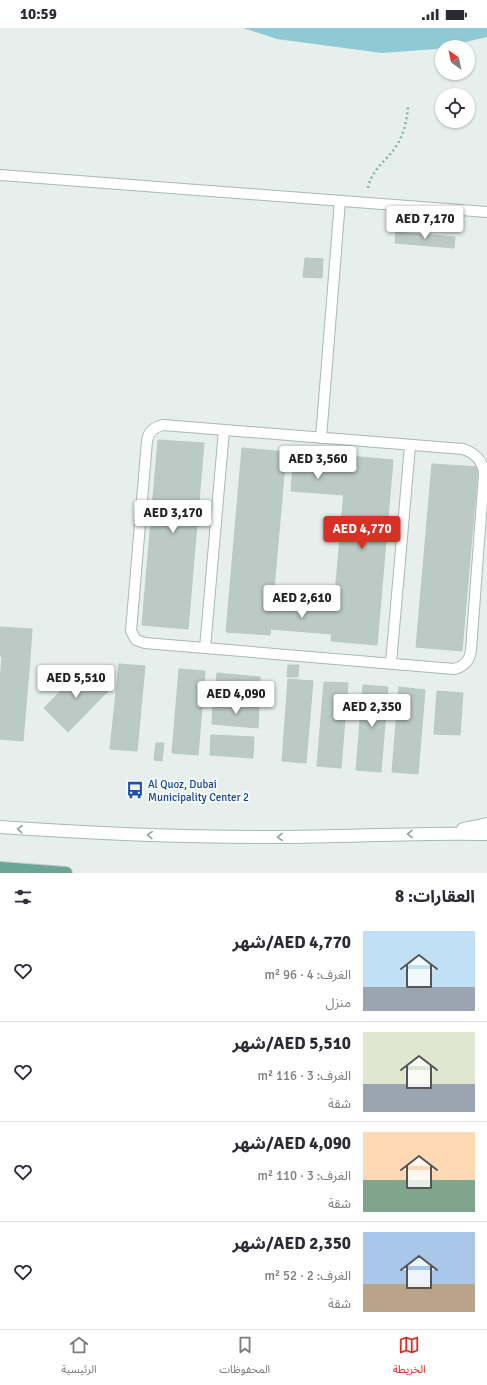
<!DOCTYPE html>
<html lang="ar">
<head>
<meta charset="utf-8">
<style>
	:root { --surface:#fff; --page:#f2f2f3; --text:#2b2b33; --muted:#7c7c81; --line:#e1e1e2; --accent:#d93025 }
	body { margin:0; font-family:Signika,"Noto Sans Arabic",sans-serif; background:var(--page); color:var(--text); direction:rtl; height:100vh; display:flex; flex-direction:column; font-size:15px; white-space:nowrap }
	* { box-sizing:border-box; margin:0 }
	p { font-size:13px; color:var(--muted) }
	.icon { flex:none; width:22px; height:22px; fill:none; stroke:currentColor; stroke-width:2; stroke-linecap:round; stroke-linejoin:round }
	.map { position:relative; height:845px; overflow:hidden; direction:ltr }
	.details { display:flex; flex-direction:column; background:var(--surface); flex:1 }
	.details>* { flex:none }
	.needle { width:26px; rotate:327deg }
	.fabs { position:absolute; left:435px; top:12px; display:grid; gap:8px }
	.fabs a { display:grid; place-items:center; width:40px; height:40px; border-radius:50%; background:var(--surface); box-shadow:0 1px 3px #0004; font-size:20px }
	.price { position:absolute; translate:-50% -34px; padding:0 9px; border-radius:4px; background:#fff; color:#222; font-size:13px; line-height:26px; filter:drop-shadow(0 1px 2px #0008) }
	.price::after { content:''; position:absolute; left:50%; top:24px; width:12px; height:9px; margin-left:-6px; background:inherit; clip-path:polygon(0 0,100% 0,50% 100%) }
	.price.current { background:var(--accent); color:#fff }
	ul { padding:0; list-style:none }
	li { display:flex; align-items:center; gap:12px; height:100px; padding:0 12px }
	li+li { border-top:1px solid var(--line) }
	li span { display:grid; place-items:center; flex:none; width:112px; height:80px; border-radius:0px; color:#555 }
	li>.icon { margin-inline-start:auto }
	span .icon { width:48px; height:48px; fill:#fffc; stroke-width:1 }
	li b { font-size:17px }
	h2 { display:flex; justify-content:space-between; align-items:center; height:48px; padding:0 12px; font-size:17px }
	.status { display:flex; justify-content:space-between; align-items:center; height:28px; padding:0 20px; background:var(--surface); direction:ltr }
	.status svg { height:11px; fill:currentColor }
	.tab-bar { display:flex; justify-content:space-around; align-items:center; height:56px; border-top:1px solid var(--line); background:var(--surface); font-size:11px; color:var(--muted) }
	.tab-bar a { display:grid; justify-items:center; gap:2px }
	.tab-bar .current { color:var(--accent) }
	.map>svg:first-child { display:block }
	.water { fill:#8ec9d4 }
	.building { fill:#bbcac4; stroke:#b8c9c2 }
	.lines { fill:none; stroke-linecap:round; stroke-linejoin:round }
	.service-casing { stroke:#a8b8b2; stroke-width:12 }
	.secondary-casing { stroke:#a4bbb3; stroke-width:14 }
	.primary-casing { stroke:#c2cac8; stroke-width:14 }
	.path { stroke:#86b3a5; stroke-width:2.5; stroke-dasharray:2 3; stroke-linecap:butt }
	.service { stroke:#fff; stroke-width:10 }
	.secondary { stroke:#fff; stroke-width:12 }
	.primary { stroke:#6aa596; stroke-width:12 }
	.oneway { stroke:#92a09c }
	.labels { text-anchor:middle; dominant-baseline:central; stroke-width:4; stroke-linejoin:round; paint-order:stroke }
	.transit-label { font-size:11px; fill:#164399; stroke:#f7fbf9; text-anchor:start }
</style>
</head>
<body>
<div class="status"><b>10:59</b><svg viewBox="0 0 49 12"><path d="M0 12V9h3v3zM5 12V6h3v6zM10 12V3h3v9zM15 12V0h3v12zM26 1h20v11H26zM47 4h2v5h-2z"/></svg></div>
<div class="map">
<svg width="487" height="845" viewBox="0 0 487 845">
	<rect width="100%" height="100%" fill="#e6efeb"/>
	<polygon class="water" points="243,0 487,0 487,9 436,21 382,25 277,11"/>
	<g class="building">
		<polygon points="396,204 455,209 454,220 395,215"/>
		<polygon points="305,230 323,231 322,250 303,249"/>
		<polygon points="158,412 204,415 188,601 142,597"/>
		<polygon points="242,420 286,424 270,607 226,604"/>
		<polygon points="347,428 393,432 377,617 331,613"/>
		<polygon points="432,436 478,439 462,623 416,619"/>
		<polygon points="293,438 346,442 344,467 291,463"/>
		<polygon points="273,576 334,581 332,606 271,601"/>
		<polygon points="0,599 32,601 30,630 0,628"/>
		<polygon points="2,628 30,630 23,713 0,711 0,654"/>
		<polygon points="119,636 145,638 137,723 110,721"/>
		<polygon points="288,637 299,637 298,649 287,649"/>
		<polygon points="85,638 109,662 68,704 44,680"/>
		<polygon points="179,641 205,643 198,727 172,725"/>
		<polygon points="217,645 260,649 258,670 215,666"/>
		<polygon points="288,651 313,653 306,735 282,733"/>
		<polygon points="324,654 348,655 341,740 317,738"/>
		<polygon points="363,657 388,659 381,744 356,742"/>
		<polygon points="399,659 425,662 418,746 392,744"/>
		<polygon points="437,663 463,665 460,707 434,706"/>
		<polygon points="213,675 259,678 258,700 212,696"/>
		<polygon points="211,707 254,709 253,730 210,727"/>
		<polygon points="156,715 164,715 162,733 154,732"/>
	</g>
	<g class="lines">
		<g class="service-casing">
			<g id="service">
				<polyline points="0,147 487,184"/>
				<path d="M163 397 463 421C475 425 483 433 484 446L471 622C470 632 464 639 454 641L145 615 136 612 131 603 147 413C148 404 154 399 163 397Z"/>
				<polyline points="321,410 340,173"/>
				<polyline points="205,620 224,402"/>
				<polyline points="391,635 410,418"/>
			</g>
		</g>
		<g class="secondary-casing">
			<g id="secondary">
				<path d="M0 799C87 805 173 809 260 809 336 810 411 804 487 806"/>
				<polyline points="463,801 487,796"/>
			</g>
		</g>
		<g class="primary-casing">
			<polyline id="primary" points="0,840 66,845"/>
		</g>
		<path class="path" d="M368 160C372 140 387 133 397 117 404 105 407 92 408 79"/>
		<use href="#service" class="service"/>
		<use href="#secondary" class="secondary"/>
		<use href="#primary" class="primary"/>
	</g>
	<defs><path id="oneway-chevron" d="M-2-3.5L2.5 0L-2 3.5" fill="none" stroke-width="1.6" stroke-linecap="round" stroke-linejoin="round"/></defs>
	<g class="oneway">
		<use href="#oneway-chevron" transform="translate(20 801) rotate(-176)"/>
		<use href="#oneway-chevron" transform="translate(410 806) rotate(179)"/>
		<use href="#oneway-chevron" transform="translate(150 807) rotate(-178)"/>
		<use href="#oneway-chevron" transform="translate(280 809) rotate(179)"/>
	</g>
	<defs>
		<g id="bus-bare" transform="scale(1.38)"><path d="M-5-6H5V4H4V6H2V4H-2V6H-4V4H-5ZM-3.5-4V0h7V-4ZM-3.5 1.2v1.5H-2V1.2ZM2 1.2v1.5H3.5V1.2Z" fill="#1a4fb4" stroke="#f7fbf9" stroke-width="2.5" paint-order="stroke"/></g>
	</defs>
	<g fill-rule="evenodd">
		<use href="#bus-bare" x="135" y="762"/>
	</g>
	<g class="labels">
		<g class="transit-label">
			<text x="148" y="756">Al Quoz, Dubai<tspan x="148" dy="13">Municipality Center 2</tspan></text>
		</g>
	</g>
</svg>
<div class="fabs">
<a><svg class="needle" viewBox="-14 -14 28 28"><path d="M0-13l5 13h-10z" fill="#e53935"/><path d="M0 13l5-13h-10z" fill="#7c7c81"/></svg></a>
<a><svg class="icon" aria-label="locate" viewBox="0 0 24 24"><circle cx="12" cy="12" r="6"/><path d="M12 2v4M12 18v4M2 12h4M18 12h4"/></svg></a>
</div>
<b class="price" style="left:425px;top:212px">AED 7,170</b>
<b class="price" style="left:318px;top:452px">AED 3,560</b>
<b class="price" style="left:173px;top:506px">AED 3,170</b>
<b class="price current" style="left:362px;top:522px">AED 4,770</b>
<b class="price" style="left:302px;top:591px">AED 2,610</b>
<b class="price" style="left:76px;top:671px">AED 5,510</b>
<b class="price" style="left:236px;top:687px">AED 4,090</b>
<b class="price" style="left:372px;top:700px">AED 2,350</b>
</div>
<section class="details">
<h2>العقارات: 8<svg class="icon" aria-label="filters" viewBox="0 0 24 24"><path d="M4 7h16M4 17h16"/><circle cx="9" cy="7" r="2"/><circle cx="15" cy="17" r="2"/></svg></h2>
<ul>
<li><span style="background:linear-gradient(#bfe0f5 70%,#9aa5b1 0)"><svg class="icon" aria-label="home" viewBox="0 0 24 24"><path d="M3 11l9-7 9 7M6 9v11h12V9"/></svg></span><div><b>AED 4,770/شهر</b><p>الغرف: 4 · 96 m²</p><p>منزل</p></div><svg class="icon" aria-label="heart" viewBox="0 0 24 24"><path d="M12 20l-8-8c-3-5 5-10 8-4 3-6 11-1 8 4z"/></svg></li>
<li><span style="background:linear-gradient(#dfe7d0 65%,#9aa5b1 0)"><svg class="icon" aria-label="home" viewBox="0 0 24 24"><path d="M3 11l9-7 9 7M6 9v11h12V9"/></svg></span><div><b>AED 5,510/شهر</b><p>الغرف: 3 · 116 m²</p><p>شقة</p></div><svg class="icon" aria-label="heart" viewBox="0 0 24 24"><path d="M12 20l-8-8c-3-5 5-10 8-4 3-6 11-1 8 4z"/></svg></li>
<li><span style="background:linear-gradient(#ffd9b3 60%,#7fa58c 0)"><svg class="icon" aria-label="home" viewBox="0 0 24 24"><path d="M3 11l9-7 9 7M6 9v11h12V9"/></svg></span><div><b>AED 4,090/شهر</b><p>الغرف: 3 · 110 m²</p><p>شقة</p></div><svg class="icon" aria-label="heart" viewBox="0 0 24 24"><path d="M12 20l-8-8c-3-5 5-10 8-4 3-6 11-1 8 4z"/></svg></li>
<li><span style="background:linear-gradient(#a9c7e8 65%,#b9a48a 0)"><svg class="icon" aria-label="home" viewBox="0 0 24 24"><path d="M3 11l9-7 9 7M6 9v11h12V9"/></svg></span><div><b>AED 2,350/شهر</b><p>الغرف: 2 · 52 m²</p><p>شقة</p></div><svg class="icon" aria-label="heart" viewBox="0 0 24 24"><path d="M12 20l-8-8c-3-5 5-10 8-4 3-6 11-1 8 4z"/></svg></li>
</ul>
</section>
<nav class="tab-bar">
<a class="current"><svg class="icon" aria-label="map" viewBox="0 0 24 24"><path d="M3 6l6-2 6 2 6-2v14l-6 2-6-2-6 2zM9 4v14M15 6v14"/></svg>الخريطة</a>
<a><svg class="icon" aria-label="saved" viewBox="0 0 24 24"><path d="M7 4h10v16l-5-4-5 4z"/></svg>المحفوظات</a>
<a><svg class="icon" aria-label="home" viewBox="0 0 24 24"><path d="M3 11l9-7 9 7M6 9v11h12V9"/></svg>الرئيسية</a>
</nav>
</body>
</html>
